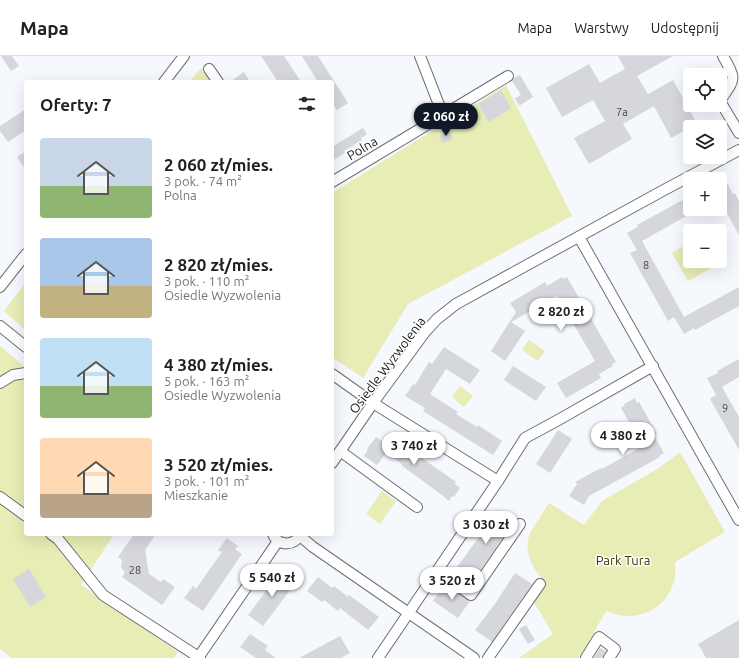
<!DOCTYPE html>
<html lang="pl">
<head>
<meta charset="utf-8">
<style>
	:root { --surface:#fff; --page:#f2f2f2; --text:#222; --muted:#767676; --line:#e0e0e0; --accent:#111827 }
	body { margin:0; font-family:Ubuntu,sans-serif; background:var(--page); color:var(--text); height:100vh; display:flex; flex-direction:column; font-size:15px; white-space:nowrap }
	* { box-sizing:border-box; margin:0 }
	p { font-size:13px; color:var(--muted) }
	.icon { flex:none; width:22px; height:22px; fill:none; stroke:currentColor; stroke-width:2; stroke-linecap:round; stroke-linejoin:round }
	.map { position:relative; flex:1; overflow:hidden }
	.side { position:absolute; left:24px; top:24px; width:310px; height:456px; display:flex; flex-direction:column; background:var(--surface); border-radius:4px; box-shadow:0 4px 16px #0002 }
	.side>* { flex:none }
	.buttons { position:absolute; left:683px; top:12px; display:grid; gap:8px }
	.buttons a { display:grid; place-items:center; width:44px; height:44px; border-radius:4px; background:var(--surface); box-shadow:0 4px 16px #0002; font-size:20px }
	.price { position:absolute; translate:-50% -34px; padding:0 9px; border-radius:14px; background:#fff; color:#222; font-size:13px; line-height:26px; filter:drop-shadow(0 1px 2px #0008) }
	.price::after { content:''; position:absolute; left:50%; top:24px; width:12px; height:9px; margin-left:-6px; background:inherit; clip-path:polygon(0 0,100% 0,50% 100%) }
	.price.active { background:var(--accent); color:#fff }
	ul { padding:0; list-style:none }
	li { display:flex; align-items:center; gap:12px; height:100px; padding:0 16px }
	li span { display:grid; place-items:center; flex:none; width:112px; height:80px; border-radius:4px; color:#555 }
	li>.icon { margin-inline-start:auto }
	span .icon { width:48px; height:48px; fill:#fffc; stroke-width:1 }
	li b { font-size:17px }
	h2 { display:flex; justify-content:space-between; align-items:center; height:48px; padding:0 16px; font-size:17px }
	header { display:flex; align-items:center; gap:24px; box-sizing:border-box; height:56px; padding:0 20px; background:var(--surface); border-bottom:1px solid var(--line) }
	header strong { font-size:19px }
	nav { display:flex; gap:22px; margin-inline-start:auto; font-size:14px }
	.map>svg:first-child { display:block }
	.green { fill:#e8ecb5 }
	.building { fill:#d5d7dc }
	.lines { fill:none; stroke-linecap:round; stroke-linejoin:round }
	.minor-casing { stroke:#6d6f74; stroke-width:12 }
	.minor { stroke:#fff; stroke-width:10 }
	.labels { text-anchor:middle; dominant-baseline:central; stroke-width:3; stroke-linejoin:round; paint-order:stroke }
	.number-label { font-size:11px; fill:#46484a }
	.street-label { font-size:13px; fill:#171819; stroke:#fff }
	.park-label { font-size:13px; fill:#383a02; stroke:#fff }
</style>
</head>
<body>
<header>
<strong>Mapa</strong>
<nav><a>Mapa</a><a>Warstwy</a><a>Udostępnij</a></nav>
</header>
<div class="map">
<svg width="739" height="602" viewBox="0 0 739 602">
	<rect width="100%" height="100%" fill="#f5f8fd"/>
	<g class="green">
		<polygon points="201,12 211,26 189,26"/>
		<polygon points="506,29 572,160 408,248 363,322 332,301 332,137"/>
		<polygon points="690,186 690,205 720,205 720,202 722,206 688,225 672,197"/>
		<polygon points="26,226 26,275 4,255"/>
		<polygon points="529,284 545,295 538,305 522,294"/>
		<polygon points="0,290 26,312 26,478 114,478 81,529 178,596 174,602 12,602 0,593"/>
		<polygon points="460,330 473,340 464,351 452,341"/>
		<path d="M680 396 725 476 675 506C675 514 676 521 673 528 666 551 642 564 618 559 614 558 610 556 606 555L579 602H519L553 578 532 543 546 526C532 513 523 496 530 477 531 474 534 472 535 469 540 462 544 454 549 447L584 469 602 445 659 412Z"/>
		<polygon points="382,435 396,445 380,468 366,458"/>
	</g>
	<g class="building">
		<polygon points="1,0 12,0 19,10 11,15"/>
		<polygon points="261,0 284,0 301,26 278,26"/>
		<polygon points="302,0 318,0 348,47 337,54 332,47 332,26 318,26"/>
		<polygon points="618,0 673,0 637,20 648,38 673,24 697,68 671,82 654,50 623,68 632,83 589,108 574,82 605,65 593,44 562,61 546,32 589,8 600,27 625,13"/>
		<polygon points="244,16 250,26 230,26"/>
		<polygon points="520,19 533,41 519,50 515,42 521,39 512,25 514,22"/>
		<polygon points="501,34 511,52 489,66 478,48"/>
		<polygon points="26,53 26,74 8,86 0,75 0,70"/>
		<polygon points="363,72 367,78 361,82 362,84 344,95 345,97 332,105 332,91"/>
		<polygon points="449,75 453,83 443,87 439,80"/>
		<polygon points="26,95 26,114 17,101"/>
		<polygon points="727,127 733,138 735,137 739,145 739,179 720,145 720,131"/>
		<polygon points="690,140 690,158 642,185 684,261 739,231 739,250 695,274 694,272 684,278 674,261 668,265 630,197 637,194 627,177 638,171 637,169"/>
		<polygon points="562,221 563,223 567,221 616,306 612,308 613,310 599,318 601,322 566,342 557,327 595,305 557,240 511,266 525,275 505,305 491,295 516,256 510,247 545,226 547,230"/>
		<polygon points="444,291 480,314 470,328 446,313 430,338 458,356 456,358 477,371 478,369 502,385 493,399 423,355 425,352 405,340 413,328 415,329 429,306 432,308"/>
		<polygon points="739,303 739,321 722,331 739,361 739,394 710,343 716,339 707,322 718,317 717,315"/>
		<polygon points="513,310 546,331 536,345 504,324"/>
		<polygon points="635,342 637,347 639,346 657,378 654,380 664,397 659,400 660,401 589,440 584,449 569,440 577,428 575,426 601,412 602,413 643,390 621,352 625,349 624,348"/>
		<polygon points="558,374 572,383 550,417 536,408"/>
		<polygon points="376,381 390,391 395,383 456,426 455,428 460,432 454,441 452,440 449,445 442,439 401,409 402,408 386,397 377,409 364,400 368,394 367,393"/>
		<polygon points="497,454 514,466 474,523 457,511 479,481"/>
		<polygon points="134,478 156,478 145,494 149,518 161,526 163,523 175,531 162,549 122,521 125,517 121,511 122,504 118,501"/>
		<polygon points="227,482 238,490 235,493 242,498 203,555 184,542 193,530 196,533 207,517 222,496 218,494"/>
		<polygon points="29,513 46,541 30,551 13,523"/>
		<polygon points="282,514 297,525 263,570 248,559"/>
		<polygon points="515,517 532,528 492,586 475,574 495,548"/>
		<polygon points="318,521 332,532 334,530 348,541 349,539 379,561 368,574 340,552 338,555 324,544 322,546 307,535"/>
		<polygon points="445,528 470,545 458,562 433,545"/>
		<polygon points="739,564 739,602 706,602 698,588"/>
		<polygon points="526,569 535,584 528,588 519,573"/>
		<polygon points="250,578 268,590 265,594 276,602 256,602 240,591"/>
		<polygon points="340,580 350,597 341,602 299,602"/>
		<polygon points="600,592 606,595 603,602 594,602"/>
	</g>
	<g class="lines">
		<g class="minor-casing">
			<g id="minor">
				<polyline points="420,0 443,59"/>
				<path d="M723 0C737 25 735 22 720 45L739 77"/>
				<polyline points="209,13 218,26"/>
				<polyline points="164,26 184,0"/>
				<polyline points="332,126 508,20"/>
				<polyline points="579,181 739,464"/>
				<polyline points="0,231 26,198"/>
				<polyline points="0,270 26,291"/>
				<polyline points="332,318 373,347 498,425 525,382 560,363 653,310"/>
				<polyline points="0,327 13,319 26,317"/>
				<polyline points="340,395 417,451"/>
				<polyline points="332,407 373,347 425,276 437,263 456,248 664,134 739,94"/>
				<polyline points="0,441 26,460"/>
				<polyline points="51,478 58,483 103,539 200,602"/>
				<path d="M273 478C278 491 295 490 301 478"/>
				<polyline points="300,480 313,491 474,602"/>
				<polyline points="437,515 471,539 520,468"/>
				<polyline points="198,602 278,485"/>
				<polyline points="378,602 498,425"/>
				<polyline points="488,602 540,528"/>
				<polyline points="586,602 599,581 615,593 609,602"/>
			</g>
		</g>
		<use href="#minor" class="minor"/>
	</g>
	<g class="labels">
		<g class="number-label">
			<text x="622" y="56">7a</text>
			<text x="646" y="209">8</text>
			<text x="725" y="352">9</text>
			<text x="135" y="514">28</text>
		</g>
		<g class="street-label">
			<text transform="translate(362 92) rotate(-31)">Polna</text>
			<text transform="translate(387 309) rotate(-53)">Osiedle Wyzwolenia</text>
		</g>
		<g class="park-label">
			<text x="623" y="504">Park Tura</text>
		</g>
	</g>
</svg>
<div class="buttons">
<a><svg class="icon" aria-label="locate" viewBox="0 0 24 24"><circle cx="12" cy="12" r="6"/><path d="M12 2v4M12 18v4M2 12h4M18 12h4"/></svg></a>
<a><svg class="icon" aria-label="layers" viewBox="0 0 24 24"><path d="M12 4l9 5-9 5-9-5zM3 14l9 5 9-5"/></svg></a>
<a>+</a>
<a>−</a>
</div>
<b class="price active" style="left:446px;top:81px">2 060 zł</b>
<b class="price" style="left:561px;top:276px">2 820 zł</b>
<b class="price" style="left:623px;top:400px">4 380 zł</b>
<b class="price" style="left:414px;top:410px">3 740 zł</b>
<b class="price" style="left:486px;top:489px">3 030 zł</b>
<b class="price" style="left:272px;top:542px">5 540 zł</b>
<b class="price" style="left:452px;top:545px">3 520 zł</b>
<section class="side">
<h2>Oferty: 7<svg class="icon" aria-label="filters" viewBox="0 0 24 24"><path d="M4 7h16M4 17h16"/><circle cx="9" cy="7" r="2"/><circle cx="15" cy="17" r="2"/></svg></h2>
<ul>
<li><span style="background:linear-gradient(#c9d6e8 60%,#8fb573 0)"><svg class="icon" aria-label="home" viewBox="0 0 24 24"><path d="M3 11l9-7 9 7M6 9v11h12V9"/></svg></span><div><b>2 060 zł/mies.</b><p>3 pok. · 74 m²</p><p>Polna</p></div></li>
<li><span style="background:linear-gradient(#a9c7e8 60%,#c2b280 0)"><svg class="icon" aria-label="home" viewBox="0 0 24 24"><path d="M3 11l9-7 9 7M6 9v11h12V9"/></svg></span><div><b>2 820 zł/mies.</b><p>3 pok. · 110 m²</p><p>Osiedle Wyzwolenia</p></div></li>
<li><span style="background:linear-gradient(#bfe0f5 60%,#8fb573 0)"><svg class="icon" aria-label="home" viewBox="0 0 24 24"><path d="M3 11l9-7 9 7M6 9v11h12V9"/></svg></span><div><b>4 380 zł/mies.</b><p>5 pok. · 163 m²</p><p>Osiedle Wyzwolenia</p></div></li>
<li><span style="background:linear-gradient(#ffd9b3 70%,#b9a48a 0)"><svg class="icon" aria-label="home" viewBox="0 0 24 24"><path d="M3 11l9-7 9 7M6 9v11h12V9"/></svg></span><div><b>3 520 zł/mies.</b><p>3 pok. · 101 m²</p><p>Mieszkanie</p></div></li>
</ul>
</section>
</div>
</body>
</html>
